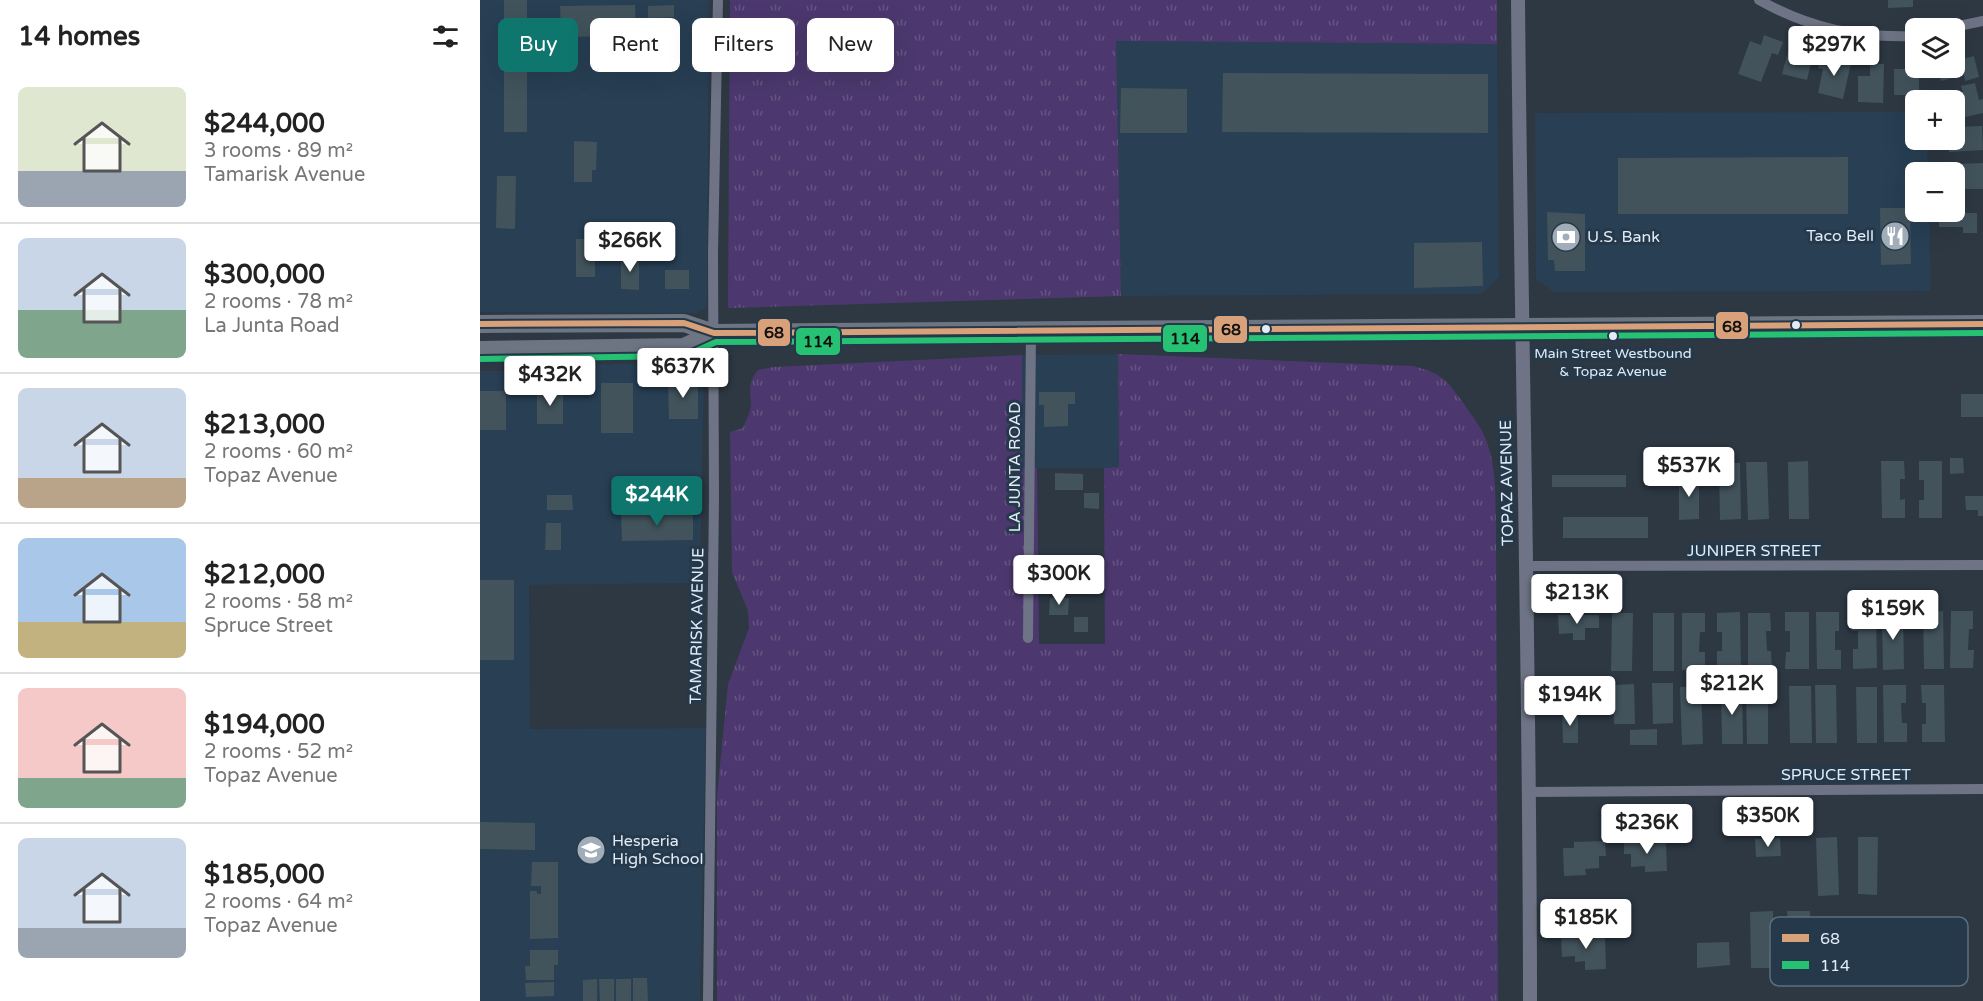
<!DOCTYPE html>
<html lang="en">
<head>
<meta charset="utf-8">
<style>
	:root { --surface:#fff; --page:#f2f2f2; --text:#222; --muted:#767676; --line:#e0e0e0; --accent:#0f766e }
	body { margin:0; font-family:"Varela Round",sans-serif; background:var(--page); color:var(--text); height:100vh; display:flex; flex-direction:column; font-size:22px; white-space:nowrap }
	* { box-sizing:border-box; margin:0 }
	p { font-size:20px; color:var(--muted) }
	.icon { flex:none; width:33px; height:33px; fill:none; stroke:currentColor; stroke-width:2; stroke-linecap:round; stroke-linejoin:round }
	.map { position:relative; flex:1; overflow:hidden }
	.details { display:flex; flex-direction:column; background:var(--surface); width:480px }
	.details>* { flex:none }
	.hud { position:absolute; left:18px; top:18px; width:570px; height:54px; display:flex; gap:12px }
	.buttons { position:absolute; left:1425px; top:18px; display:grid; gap:12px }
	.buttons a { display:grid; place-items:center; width:60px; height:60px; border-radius:9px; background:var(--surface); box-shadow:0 6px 24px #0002; font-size:30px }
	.price { position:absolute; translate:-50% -51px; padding:0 14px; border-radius:6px; background:#fff; color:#222; font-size:20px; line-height:39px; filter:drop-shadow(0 2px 3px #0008) }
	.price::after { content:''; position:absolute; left:50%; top:36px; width:18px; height:14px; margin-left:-9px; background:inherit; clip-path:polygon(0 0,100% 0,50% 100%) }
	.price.on { background:var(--accent); color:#fff }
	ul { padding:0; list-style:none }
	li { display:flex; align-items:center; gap:18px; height:150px; padding:0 18px }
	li+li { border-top:2px solid var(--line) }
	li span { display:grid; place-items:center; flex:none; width:168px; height:120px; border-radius:9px; color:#555 }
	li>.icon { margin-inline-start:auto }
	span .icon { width:72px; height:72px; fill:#fffc; stroke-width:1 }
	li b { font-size:26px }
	h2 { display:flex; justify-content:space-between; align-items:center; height:72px; padding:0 18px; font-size:26px }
	.tag { padding:0 21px; border-radius:9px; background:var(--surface); box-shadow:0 6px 24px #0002; font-size:21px; line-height:54px }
	.tag.on { background:var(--accent); color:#fff }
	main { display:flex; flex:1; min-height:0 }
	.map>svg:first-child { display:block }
	.built { fill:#283f54 }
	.grass { fill:url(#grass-tufts) }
	.building { fill:#42535c }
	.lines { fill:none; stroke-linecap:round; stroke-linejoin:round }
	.minor { stroke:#6e7485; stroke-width:10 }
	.tertiary { stroke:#6e7485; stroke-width:14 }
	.primary { stroke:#6d7482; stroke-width:18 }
	.bus-1-casing { stroke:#25394b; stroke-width:10 }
	.bus-2-casing { stroke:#25394b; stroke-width:10 }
	.bus-1 { stroke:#d9a179; stroke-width:6 }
	.bus-2 { stroke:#26c172; stroke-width:6 }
	.bus-dot { fill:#e0ecf8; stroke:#25394b; stroke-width:2 }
	.labels { text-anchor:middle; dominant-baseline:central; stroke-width:6; stroke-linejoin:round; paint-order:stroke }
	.bus-label { font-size:14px; fill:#e0ecf8; stroke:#25394b }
	.poi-label { font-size:16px; fill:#e0ecf8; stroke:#25394b; text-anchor:start }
	.street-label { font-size:16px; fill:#e0ecf8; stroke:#25394b }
	.key { fill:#25394b; stroke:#5d6f7f; stroke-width:1.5 }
	.key-label { font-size:16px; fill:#e0ecf8 }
	.line-badge { stroke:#25394b; stroke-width:2 }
	.pale-badge-label { font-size:16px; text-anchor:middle; font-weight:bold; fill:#111 }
</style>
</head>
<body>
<main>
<section class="details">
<h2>14 homes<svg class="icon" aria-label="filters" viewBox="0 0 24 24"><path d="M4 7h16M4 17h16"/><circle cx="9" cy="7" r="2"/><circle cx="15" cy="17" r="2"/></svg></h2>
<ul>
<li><span style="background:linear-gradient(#dfe7d0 70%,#9aa5b1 0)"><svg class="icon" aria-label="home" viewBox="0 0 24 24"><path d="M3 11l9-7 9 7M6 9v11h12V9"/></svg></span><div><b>$244,000</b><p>3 rooms · 89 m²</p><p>Tamarisk Avenue</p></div></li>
<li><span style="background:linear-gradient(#c9d6e8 60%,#7fa58c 0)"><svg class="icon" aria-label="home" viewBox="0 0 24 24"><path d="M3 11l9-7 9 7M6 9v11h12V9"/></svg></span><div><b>$300,000</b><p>2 rooms · 78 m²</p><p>La Junta Road</p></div></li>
<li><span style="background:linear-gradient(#c9d6e8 75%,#b9a48a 0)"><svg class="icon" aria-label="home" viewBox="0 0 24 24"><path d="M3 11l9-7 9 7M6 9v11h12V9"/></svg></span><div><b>$213,000</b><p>2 rooms · 60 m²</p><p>Topaz Avenue</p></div></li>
<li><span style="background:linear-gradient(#a9c7e8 70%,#c2b280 0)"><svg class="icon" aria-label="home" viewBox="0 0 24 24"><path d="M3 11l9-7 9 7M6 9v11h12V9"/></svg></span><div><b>$212,000</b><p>2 rooms · 58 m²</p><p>Spruce Street</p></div></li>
<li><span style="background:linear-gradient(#f6c9c9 75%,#7fa58c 0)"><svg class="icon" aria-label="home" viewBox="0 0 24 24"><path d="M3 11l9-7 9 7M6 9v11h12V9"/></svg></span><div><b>$194,000</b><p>2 rooms · 52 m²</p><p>Topaz Avenue</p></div></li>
<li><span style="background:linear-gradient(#c9d6e8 75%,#9aa5b1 0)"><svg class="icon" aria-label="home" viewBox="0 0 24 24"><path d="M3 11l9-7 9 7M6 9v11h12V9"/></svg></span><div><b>$185,000</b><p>2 rooms · 64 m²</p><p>Topaz Avenue</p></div></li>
</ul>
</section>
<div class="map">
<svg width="1503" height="1001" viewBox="0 0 1503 1001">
	<defs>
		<pattern id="grass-tufts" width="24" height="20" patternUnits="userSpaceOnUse" patternTransform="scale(1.5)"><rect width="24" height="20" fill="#4c386e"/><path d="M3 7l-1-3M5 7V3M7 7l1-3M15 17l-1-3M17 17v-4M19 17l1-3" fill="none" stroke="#665583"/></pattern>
	</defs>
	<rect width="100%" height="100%" fill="#2d3843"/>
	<g class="built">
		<polygon points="0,0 229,0 227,307 217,313 0,312"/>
		<polygon points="636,41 1017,44 1019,277 1002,294 641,296"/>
		<polygon points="1435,112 1436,140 1447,140 1448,172 1436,172 1436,212 1449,212 1451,291 1074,292 1056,279 1055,113"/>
		<polygon points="638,354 639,468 542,468 542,355"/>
		<polygon points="224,362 220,583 49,585 50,729 226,728 220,1001 0,1001 0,371 48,371 50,366"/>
	</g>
	<g class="grass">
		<polygon points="250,0 1017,0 1017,44 636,41 641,296 248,308"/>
		<path d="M638 354 933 366C963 374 966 379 984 404 990 413 997 422 1002 431 1018 462 1015 500 1016 533L1018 1001H237V796L248 684 269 628 268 611 252 572 250 432 263 428C266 420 271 412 271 404 270 389 268 382 278 370L293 367 542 355V468H557L559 644H625L624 468 639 467Z"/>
	</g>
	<g class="building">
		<rect x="24" y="0" width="23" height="132"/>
		<polygon points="1408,0 1433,0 1433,7 1408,8"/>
		<polygon points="155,5 156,36 81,37 80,6"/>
		<polygon points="194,5 194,17 168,18 168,6"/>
		<polygon points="1284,35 1303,42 1298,55 1292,53 1281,82 1258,74 1270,41 1281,45"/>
		<polygon points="1309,48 1333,54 1327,80 1302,74"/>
		<polygon points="1480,50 1482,59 1494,56 1499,77 1485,81 1484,75 1461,81 1457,68 1474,68 1474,51"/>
		<polygon points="1341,56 1371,63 1363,99 1338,93 1343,69 1338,68"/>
		<polygon points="1390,64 1404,64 1403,103 1378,102 1378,76 1390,76"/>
		<polygon points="1428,64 1436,64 1436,68 1439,68 1439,95 1414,95 1414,69 1428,69"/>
		<polygon points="743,73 1008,74 1008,133 742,132"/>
		<polygon points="1495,83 1499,100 1503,99 1503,113 1476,119 1474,100 1471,100 1470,95 1483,92 1481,86"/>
		<polygon points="641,88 707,89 707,133 640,133"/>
		<polygon points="1502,126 1503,150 1469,152 1468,140 1474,140 1474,127"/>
		<polygon points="94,141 117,142 116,170 112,170 112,182 94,182"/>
		<polygon points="1368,157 1368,214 1138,214 1138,158"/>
		<polygon points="1503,163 1503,189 1479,189 1478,164"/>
		<polygon points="17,176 36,176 35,229 16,228"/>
		<polygon points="1474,202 1485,202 1485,213 1497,213 1497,233 1483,233 1483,227 1459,227 1459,212 1474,212"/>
		<polygon points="1400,208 1430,208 1431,264 1401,265"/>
		<polygon points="1067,212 1105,214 1105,271 1075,271 1074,260 1068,260"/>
		<rect x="96" y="239" width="19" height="38"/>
		<polygon points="1002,242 1003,286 934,288 934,243"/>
		<polygon points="141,257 159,257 159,290 141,289"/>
		<rect x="185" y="270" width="24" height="19"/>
		<polygon points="218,378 218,419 189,419 188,379"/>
		<rect x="121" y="383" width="32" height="50"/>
		<polygon points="83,390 83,424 57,424 57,391"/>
		<rect x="0" y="391" width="26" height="39"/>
		<polygon points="559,392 595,392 595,404 588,404 588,426 564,427 564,405 559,405"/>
		<rect x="1481" y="394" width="22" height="23"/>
		<polygon points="1470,458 1483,458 1484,473 1470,474"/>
		<polygon points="1328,461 1329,519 1309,519 1308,462"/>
		<polygon points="1401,461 1424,461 1425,479 1420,479 1420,500 1425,499 1425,518 1402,518"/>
		<polygon points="1439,461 1462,461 1462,518 1439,518 1439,500 1444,500 1444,480 1439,480"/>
		<polygon points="1266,462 1287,462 1289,519 1268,520"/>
		<polygon points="1239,463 1260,463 1261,519 1240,520"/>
		<polygon points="575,473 603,474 603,490 575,490"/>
		<rect x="1072" y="475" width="74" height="12"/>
		<polygon points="1202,476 1219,476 1219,519 1199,520 1199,484 1202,484"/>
		<polygon points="604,493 619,493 619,509 604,508"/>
		<polygon points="67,495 92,495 93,510 67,510"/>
		<polygon points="1485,496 1503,496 1503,516 1498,516 1498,510 1486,510"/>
		<polygon points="141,513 213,513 213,540 142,541"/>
		<rect x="1083" y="517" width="85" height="21"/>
		<polygon points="66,523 81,523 81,550 65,550"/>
		<rect x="0" y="580" width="34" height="80"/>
		<polygon points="570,598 589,598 588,615 569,615"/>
		<polygon points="1396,610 1397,668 1373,669 1373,649 1378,649 1378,631 1372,631 1372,611"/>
		<polygon points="1463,611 1464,669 1444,669 1443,612"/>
		<polygon points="1471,611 1493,611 1493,629 1489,629 1488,650 1494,650 1493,668 1470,668"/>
		<polygon points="1260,612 1261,670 1237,670 1237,651 1242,651 1242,632 1237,632 1237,613"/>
		<polygon points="1305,612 1329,612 1329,669 1305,669 1306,652 1310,652 1310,631 1305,631"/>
		<polygon points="1336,612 1359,612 1359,631 1355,631 1355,650 1361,650 1361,669 1337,669"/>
		<polygon points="1402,612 1423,612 1424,669 1403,670"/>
		<polygon points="1132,613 1153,613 1152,671 1131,671"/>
		<rect x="1173" y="613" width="21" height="58"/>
		<polygon points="1202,613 1225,613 1225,632 1220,632 1219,652 1225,652 1225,670 1202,670"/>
		<polygon points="1268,613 1290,613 1291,631 1286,631 1287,651 1291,651 1292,670 1268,670"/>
		<polygon points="1078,615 1119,615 1119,628 1105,628 1105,640 1093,640 1093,633 1079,634"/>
		<rect x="594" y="617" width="14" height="15"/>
		<polygon points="1172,683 1193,683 1193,723 1173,724"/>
		<polygon points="1154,684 1155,724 1134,724 1133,685"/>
		<polygon points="1335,685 1356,685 1357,743 1336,743"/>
		<polygon points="1403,685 1426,685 1426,703 1421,703 1422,723 1427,723 1427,742 1404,742"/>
		<polygon points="1441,685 1464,685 1465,742 1442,742 1442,724 1446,724 1446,703 1442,703"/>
		<polygon points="1288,686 1288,744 1267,744 1266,687"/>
		<polygon points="1309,686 1331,686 1332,743 1310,743"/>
		<polygon points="1200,687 1221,687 1223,744 1202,745"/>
		<polygon points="1241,687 1262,687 1263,744 1242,744"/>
		<polygon points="1376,687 1397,687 1397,743 1377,743"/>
		<polygon points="1082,711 1098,711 1098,743 1083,743"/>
		<polygon points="1177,729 1177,745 1150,745 1150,730"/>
		<polygon points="0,822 55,823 55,850 0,849"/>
		<polygon points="1357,837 1359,895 1338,896 1336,838"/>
		<polygon points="1378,837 1398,837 1397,895 1378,894"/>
		<polygon points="1300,838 1301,856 1276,857 1275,839"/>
		<polygon points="1164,839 1165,844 1186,843 1187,871 1165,872 1165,866 1151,867 1151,854 1144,854 1144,840"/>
		<polygon points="1125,841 1126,856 1119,856 1119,868 1105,869 1106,875 1084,876 1083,848 1094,848 1094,842"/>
		<polygon points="52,862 78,862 78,938 50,939 50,891 57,891 57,894 61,894 61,886 51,886"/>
		<polygon points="1293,911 1293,929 1289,929 1289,950 1294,950 1294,968 1271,968 1270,912"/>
		<polygon points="1307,911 1330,911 1331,968 1308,968 1308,950 1313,950 1312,929 1308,929"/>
		<polygon points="1125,935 1126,969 1105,970 1105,961 1095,962 1095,956 1082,957 1081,936"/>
		<polygon points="1249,942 1250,965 1217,968 1217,943"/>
		<polygon points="50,950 78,950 78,965 74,965 74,980 46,980 45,966 50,966"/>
		<polygon points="153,978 167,978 168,1001 153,1001"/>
		<polygon points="117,979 117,1001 103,1001 103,980"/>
		<polygon points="119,979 134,979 134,1001 120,1001"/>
		<rect x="136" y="979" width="15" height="22"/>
		<polygon points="74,982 74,996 46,997 45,983"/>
	</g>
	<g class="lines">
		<g class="minor">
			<path d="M1279 0C1331 29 1376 38 1436 36"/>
			<polyline points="1469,28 1503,21"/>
			<polyline points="1045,566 1503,565"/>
			<polyline points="548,638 551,332"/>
			<polyline points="1050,792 1503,789"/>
			<polyline points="228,1001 234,498 233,253 238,0"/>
		</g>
		<path class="tertiary" d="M1038 0C1041 334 1050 667 1050 1001"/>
		<g class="primary">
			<path d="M0 324 204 323 234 333C657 330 1080 325 1503 324"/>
			<polyline points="0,350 204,347 234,333"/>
		</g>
		<g class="bus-1-casing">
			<polyline id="bus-1" points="0,324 204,323 234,333 1503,324"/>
		</g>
		<g class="bus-2-casing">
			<polyline id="bus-2" points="0,359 205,356 236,342 1503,333"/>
		</g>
		<use href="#bus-1" class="bus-1"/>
		<use href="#bus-2" class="bus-2"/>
	</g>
	<defs>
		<g id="restaurant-disc" transform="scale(1.5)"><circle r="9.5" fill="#a1adb9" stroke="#25394b"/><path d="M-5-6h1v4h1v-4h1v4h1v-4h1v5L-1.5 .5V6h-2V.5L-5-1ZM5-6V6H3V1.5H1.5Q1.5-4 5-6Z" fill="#fff"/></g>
		<g id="bank-disc" transform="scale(1.5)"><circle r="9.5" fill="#a1adb9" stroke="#25394b"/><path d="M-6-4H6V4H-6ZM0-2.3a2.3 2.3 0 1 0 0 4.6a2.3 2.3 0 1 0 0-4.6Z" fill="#fff"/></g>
		<g id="school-disc" transform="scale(1.5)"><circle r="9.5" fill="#a1adb9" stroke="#25394b"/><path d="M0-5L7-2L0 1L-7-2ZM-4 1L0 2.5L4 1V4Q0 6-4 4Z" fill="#fff"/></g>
	</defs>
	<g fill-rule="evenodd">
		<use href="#restaurant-disc" x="1415" y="236"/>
		<use href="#bank-disc" x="1086" y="237"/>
		<use href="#school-disc" x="111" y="850"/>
	</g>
	<g class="bus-dot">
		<circle cx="1316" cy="325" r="5"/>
		<circle cx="786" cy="329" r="5"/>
		<circle cx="1133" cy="336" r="5"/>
	</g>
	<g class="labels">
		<g class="bus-label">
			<text x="1133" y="353">Main Street Westbound<tspan x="1133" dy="18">&amp; Topaz Avenue</tspan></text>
		</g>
		<g class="poi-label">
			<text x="1394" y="236" text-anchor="end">Taco Bell</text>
			<text x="1107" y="237">U.S. Bank</text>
			<text x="132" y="841">Hesperia<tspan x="132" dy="18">High School</tspan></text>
		</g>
		<g class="street-label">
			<text transform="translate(535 467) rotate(-90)">LA JUNTA ROAD</text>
			<text transform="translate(1027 483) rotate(-91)">TOPAZ AVENUE</text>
			<text x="1274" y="551">JUNIPER STREET</text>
			<text transform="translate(217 626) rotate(-89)">TAMARISK AVENUE</text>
			<text x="1366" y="775">SPRUCE STREET</text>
		</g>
	</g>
	<rect x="1290" y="917" width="198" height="69" rx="9" class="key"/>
	<rect x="1302" y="934" width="27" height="8" fill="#d9a179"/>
	<rect x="1302" y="961" width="27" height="8" fill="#26c172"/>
	<g class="key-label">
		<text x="1340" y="944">68</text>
		<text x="1340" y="971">114</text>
	</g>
	<g class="line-badge">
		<rect x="1235" y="311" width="34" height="29" rx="6" fill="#d9a179"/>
		<rect x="733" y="315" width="35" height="29" rx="6" fill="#d9a179"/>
		<rect x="277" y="318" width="34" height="29" rx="6" fill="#d9a179"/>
		<rect x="682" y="324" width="46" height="29" rx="6" fill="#26c172"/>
		<rect x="315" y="327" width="46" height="29" rx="6" fill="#26c172"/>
	</g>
	<g class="pale-badge-label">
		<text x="1252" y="332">68</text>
		<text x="751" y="335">68</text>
		<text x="294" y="338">68</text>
		<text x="705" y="344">114</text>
		<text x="338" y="347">114</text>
	</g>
</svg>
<div class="buttons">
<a><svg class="icon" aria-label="layers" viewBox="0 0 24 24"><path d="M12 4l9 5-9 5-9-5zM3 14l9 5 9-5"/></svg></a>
<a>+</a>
<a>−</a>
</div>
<b class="price" style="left:1354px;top:77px">$297K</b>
<b class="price" style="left:150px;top:273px">$266K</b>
<b class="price" style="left:203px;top:399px">$637K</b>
<b class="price" style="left:70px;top:407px">$432K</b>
<b class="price" style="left:1209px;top:498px">$537K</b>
<b class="price on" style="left:177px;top:527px">$244K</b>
<b class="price" style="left:579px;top:606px">$300K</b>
<b class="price" style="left:1097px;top:625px">$213K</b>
<b class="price" style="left:1413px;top:641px">$159K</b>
<b class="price" style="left:1252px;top:716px">$212K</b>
<b class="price" style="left:1090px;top:727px">$194K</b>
<b class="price" style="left:1288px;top:848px">$350K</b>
<b class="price" style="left:1167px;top:855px">$236K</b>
<b class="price" style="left:1106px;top:950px">$185K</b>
<div class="hud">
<a class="tag on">Buy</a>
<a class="tag">Rent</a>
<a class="tag">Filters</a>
<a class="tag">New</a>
</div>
</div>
</main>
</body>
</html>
